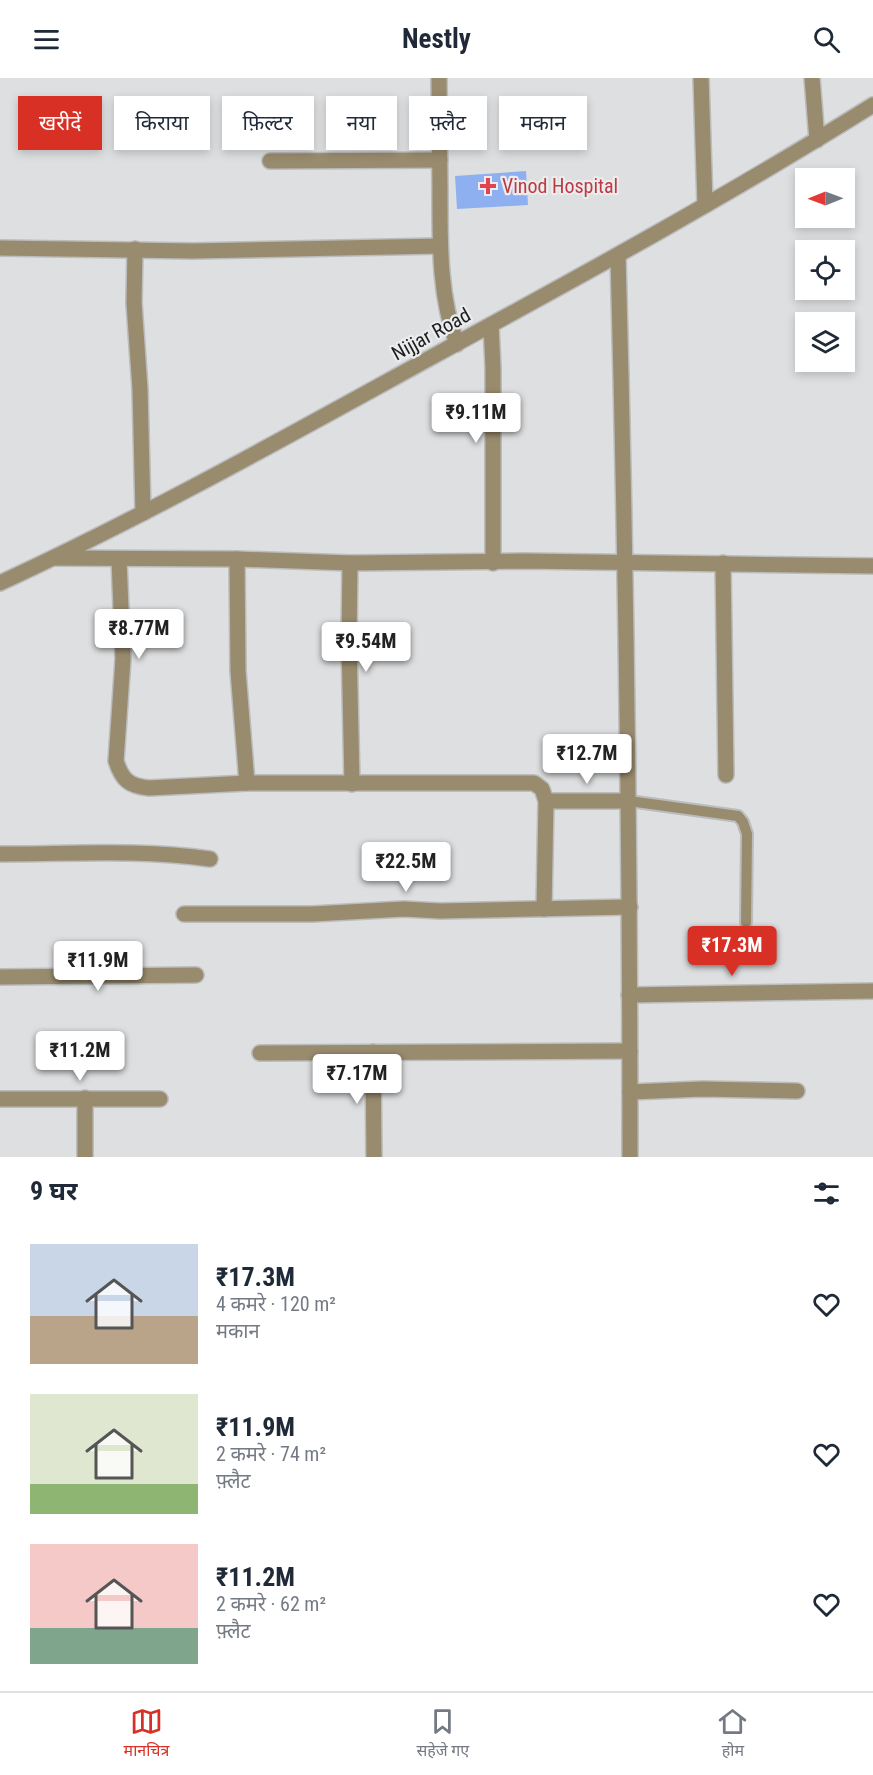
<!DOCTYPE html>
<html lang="hi">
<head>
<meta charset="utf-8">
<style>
	:root { --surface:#fff; --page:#f2f2f3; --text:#1f2937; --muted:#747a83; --line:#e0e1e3; --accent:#d93025 }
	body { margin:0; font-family:"Roboto Condensed","Noto Sans Devanagari",sans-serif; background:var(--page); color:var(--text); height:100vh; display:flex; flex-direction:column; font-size:22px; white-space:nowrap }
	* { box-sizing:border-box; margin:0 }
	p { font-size:20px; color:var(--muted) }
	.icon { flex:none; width:33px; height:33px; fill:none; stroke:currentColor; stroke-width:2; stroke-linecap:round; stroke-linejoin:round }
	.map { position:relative; height:1079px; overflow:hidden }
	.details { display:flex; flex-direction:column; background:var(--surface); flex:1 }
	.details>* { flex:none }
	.banner { position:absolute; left:18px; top:18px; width:837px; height:54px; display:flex; gap:12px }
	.needle { width:39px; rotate:269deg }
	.controls { position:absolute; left:795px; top:90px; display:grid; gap:12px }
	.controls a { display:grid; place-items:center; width:60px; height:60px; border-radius:0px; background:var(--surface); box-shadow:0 3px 9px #0003; font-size:30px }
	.price { position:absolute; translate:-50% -51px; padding:0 14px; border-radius:6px; background:#fff; color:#222; font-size:20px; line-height:39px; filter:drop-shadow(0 2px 3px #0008) }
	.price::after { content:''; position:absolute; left:50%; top:36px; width:18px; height:14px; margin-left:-9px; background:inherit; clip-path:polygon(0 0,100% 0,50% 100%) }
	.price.current { background:var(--accent); color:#fff }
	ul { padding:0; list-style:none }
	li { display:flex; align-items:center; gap:18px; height:150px; padding:0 30px }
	li span { display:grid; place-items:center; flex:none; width:168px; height:120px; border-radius:0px; color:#555 }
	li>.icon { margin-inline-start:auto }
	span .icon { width:72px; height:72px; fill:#fffc; stroke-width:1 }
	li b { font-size:26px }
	h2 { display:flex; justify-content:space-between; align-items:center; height:72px; padding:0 30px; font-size:26px }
	.pill { padding:0 21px; border-radius:0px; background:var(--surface); box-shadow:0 3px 9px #0003; font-size:21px; line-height:54px }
	.pill.current { background:var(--accent); color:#fff }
	header { display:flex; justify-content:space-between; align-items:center; height:78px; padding:0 30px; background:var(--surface); font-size:27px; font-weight:700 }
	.tab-bar { display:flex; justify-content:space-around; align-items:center; height:84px; border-top:2px solid var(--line); background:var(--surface); font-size:16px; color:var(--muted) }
	.tab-bar a { display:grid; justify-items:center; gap:3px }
	.tab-bar .current { color:var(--accent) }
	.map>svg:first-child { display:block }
	.building { fill:#8eb0f1 }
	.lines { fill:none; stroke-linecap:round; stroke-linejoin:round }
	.service-casing { stroke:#bbbcbd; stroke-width:14 }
	.minor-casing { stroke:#bbbcbd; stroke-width:18 }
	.tertiary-casing { stroke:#bbbcbd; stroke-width:18 }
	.service { stroke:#998b6d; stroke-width:10 }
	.minor { stroke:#998b6d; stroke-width:15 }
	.tertiary { stroke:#998b6d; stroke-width:15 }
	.health-dot { fill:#e0444e; stroke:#ebeced; stroke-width:2 }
	.labels { text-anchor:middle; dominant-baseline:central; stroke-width:4.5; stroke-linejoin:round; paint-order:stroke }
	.health-label { font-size:20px; fill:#be3a42; stroke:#ebeced; text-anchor:start }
	.street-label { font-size:20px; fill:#1d1d1e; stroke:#ebeced }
</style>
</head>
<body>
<header><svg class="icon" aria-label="menu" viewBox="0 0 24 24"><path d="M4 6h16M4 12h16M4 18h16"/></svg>Nestly<svg class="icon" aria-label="search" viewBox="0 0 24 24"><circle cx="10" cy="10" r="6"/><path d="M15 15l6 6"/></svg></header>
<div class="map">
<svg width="873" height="1079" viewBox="0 0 873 1079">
	<rect width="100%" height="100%" fill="#dedfe0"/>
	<polygon class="building" points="526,93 528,127 457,131 455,98"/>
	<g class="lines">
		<g class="service-casing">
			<polyline id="service" points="629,723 738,738 743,744 747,756 746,844"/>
		</g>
		<g class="minor-casing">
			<g id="minor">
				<path d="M439 0C439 38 440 77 440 115 440 165 439 218 457 266"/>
				<polyline points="701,0 705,127"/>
				<polyline points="812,0 817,62"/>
				<polyline points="270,83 440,82"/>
				<polyline points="0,170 193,173 440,168"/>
				<polyline points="135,171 134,225 140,311 143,435"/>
				<path d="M618 178C626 478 630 778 630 1079"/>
				<polyline points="491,247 493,290 493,485"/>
				<polyline points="54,480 237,481 350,485 524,483 873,488"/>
				<path d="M119 481 123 581 116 683C122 702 129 708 149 710L247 705H534L542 711 546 723 544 831"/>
				<polyline points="237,481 238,593 247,705"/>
				<polyline points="350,485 349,563 352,706"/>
				<polyline points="723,485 726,697"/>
				<polyline points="546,723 629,723"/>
				<path d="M0 776C70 776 141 771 210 781"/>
				<polyline points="184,836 312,836 404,831 440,833 630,829"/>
				<polyline points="0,899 196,897"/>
				<polyline points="629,917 873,913"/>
				<polyline points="373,974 374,1079"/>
				<polyline points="260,975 630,973"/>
				<polyline points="630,1014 702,1011 797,1013"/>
				<polyline points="0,1021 160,1021"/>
				<polyline points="85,1079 85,1020"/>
			</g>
		</g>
		<g class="tertiary-casing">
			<path id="tertiary" d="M0 505C147 437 288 358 430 280 579 199 729 117 873 27"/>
		</g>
		<use href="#service" class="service"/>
		<use href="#minor" class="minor"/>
		<use href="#tertiary" class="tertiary"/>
	</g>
	<path class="health-dot" d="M485 99h6v6h6v6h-6v6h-6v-6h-6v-6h6z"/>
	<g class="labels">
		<g class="health-label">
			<text x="502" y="108">Vinod Hospital</text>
		</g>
		<g class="street-label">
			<text transform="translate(431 256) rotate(-29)">Nijjar Road</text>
		</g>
	</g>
</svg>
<div class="controls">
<a><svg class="needle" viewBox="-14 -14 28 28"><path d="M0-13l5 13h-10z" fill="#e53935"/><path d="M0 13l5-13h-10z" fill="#747a83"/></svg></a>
<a><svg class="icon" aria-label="locate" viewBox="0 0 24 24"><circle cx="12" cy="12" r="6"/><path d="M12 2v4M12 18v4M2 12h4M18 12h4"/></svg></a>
<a><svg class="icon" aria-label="layers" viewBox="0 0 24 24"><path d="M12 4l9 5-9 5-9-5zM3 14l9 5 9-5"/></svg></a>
</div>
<b class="price" style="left:476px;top:366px">₹9.11M</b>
<b class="price" style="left:139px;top:582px">₹8.77M</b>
<b class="price" style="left:366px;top:595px">₹9.54M</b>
<b class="price" style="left:587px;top:707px">₹12.7M</b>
<b class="price" style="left:406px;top:815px">₹22.5M</b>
<b class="price current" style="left:732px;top:899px">₹17.3M</b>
<b class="price" style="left:98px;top:914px">₹11.9M</b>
<b class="price" style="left:80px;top:1004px">₹11.2M</b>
<b class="price" style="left:357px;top:1027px">₹7.17M</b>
<div class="banner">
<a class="pill current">खरीदें</a>
<a class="pill">किराया</a>
<a class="pill">फ़िल्टर</a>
<a class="pill">नया</a>
<a class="pill">फ़्लैट</a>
<a class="pill">मकान</a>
</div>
</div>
<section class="details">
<h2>9 घर<svg class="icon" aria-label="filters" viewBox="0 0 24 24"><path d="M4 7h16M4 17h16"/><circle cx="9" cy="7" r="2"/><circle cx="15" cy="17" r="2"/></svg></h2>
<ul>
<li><span style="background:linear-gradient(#c9d6e8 60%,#b9a48a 0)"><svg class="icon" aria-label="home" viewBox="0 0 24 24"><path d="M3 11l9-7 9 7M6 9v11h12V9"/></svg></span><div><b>₹17.3M</b><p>4 कमरे · 120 m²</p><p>मकान</p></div><svg class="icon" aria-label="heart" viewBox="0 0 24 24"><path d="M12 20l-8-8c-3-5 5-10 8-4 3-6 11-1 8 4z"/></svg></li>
<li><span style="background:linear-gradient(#dfe7d0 75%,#8fb573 0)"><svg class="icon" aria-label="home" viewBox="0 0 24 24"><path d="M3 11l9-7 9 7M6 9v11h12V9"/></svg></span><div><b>₹11.9M</b><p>2 कमरे · 74 m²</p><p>फ़्लैट</p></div><svg class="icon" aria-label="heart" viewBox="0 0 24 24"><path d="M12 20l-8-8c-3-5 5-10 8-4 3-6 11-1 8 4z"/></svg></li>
<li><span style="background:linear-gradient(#f6c9c9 70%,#7fa58c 0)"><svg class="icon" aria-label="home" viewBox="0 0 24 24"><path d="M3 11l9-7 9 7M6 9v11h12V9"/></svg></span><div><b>₹11.2M</b><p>2 कमरे · 62 m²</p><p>फ़्लैट</p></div><svg class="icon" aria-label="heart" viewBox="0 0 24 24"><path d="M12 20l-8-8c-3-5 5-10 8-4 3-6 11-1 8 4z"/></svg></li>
</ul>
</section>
<nav class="tab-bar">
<a class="current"><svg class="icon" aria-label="map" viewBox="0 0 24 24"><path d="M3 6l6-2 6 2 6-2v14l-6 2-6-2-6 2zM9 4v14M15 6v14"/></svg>मानचित्र</a>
<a><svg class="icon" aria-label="saved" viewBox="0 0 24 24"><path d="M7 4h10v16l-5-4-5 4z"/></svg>सहेजे गए</a>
<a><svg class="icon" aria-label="home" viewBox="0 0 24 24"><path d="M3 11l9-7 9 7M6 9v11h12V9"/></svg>होम</a>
</nav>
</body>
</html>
